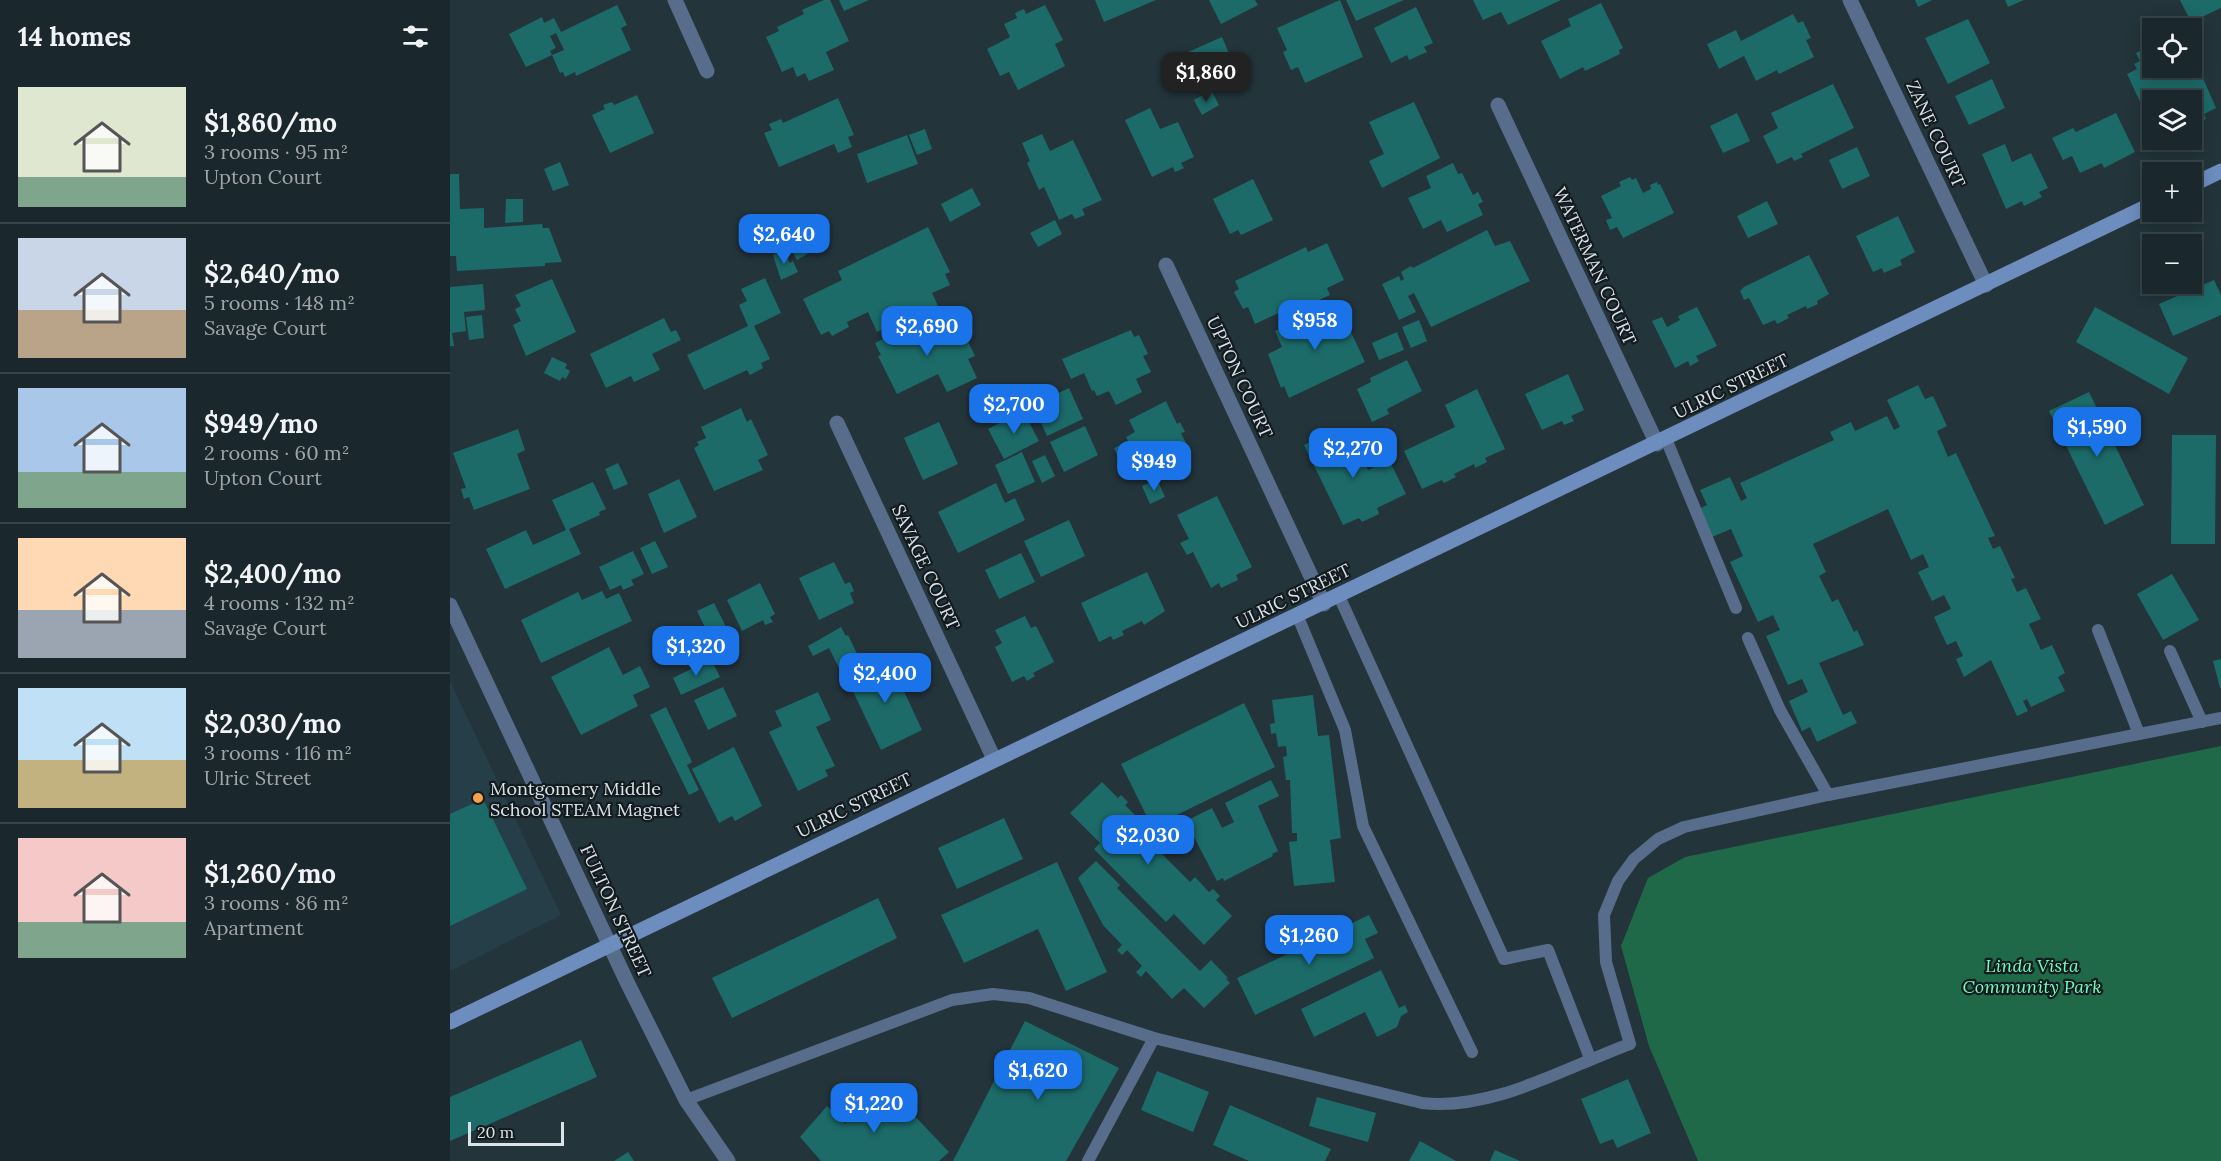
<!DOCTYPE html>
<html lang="en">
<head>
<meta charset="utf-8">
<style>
	:root { --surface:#1a272c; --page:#273338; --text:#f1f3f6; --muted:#9fa5a9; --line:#384448; --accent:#1a73e8 }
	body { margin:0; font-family:Lora,serif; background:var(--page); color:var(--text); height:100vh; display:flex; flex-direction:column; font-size:22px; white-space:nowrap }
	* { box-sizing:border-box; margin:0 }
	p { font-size:20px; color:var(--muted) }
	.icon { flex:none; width:33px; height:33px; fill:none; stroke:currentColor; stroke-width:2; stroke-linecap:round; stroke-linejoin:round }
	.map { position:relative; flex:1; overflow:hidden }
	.details { display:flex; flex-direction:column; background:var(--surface); width:450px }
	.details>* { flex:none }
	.buttons { position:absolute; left:1692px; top:18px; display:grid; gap:12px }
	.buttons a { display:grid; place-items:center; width:60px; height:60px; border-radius:0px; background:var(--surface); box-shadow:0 3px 15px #0003,0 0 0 2px var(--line); font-size:30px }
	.scale { position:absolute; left:18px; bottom:15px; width:96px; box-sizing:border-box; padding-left:6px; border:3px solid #d9e3e8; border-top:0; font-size:16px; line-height:21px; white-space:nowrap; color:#d9e3e8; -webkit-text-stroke:4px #131b1e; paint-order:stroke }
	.price { position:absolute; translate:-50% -51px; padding:0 14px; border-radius:12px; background:var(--accent); color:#fff; font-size:20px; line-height:39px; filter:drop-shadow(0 2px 3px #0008) }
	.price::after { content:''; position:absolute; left:50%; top:36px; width:18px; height:14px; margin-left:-9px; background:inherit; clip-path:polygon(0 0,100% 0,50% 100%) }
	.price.on { background:#222; color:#fff }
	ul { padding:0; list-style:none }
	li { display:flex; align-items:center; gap:18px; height:150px; padding:0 18px }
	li+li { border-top:2px solid var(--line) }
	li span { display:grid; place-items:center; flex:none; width:168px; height:120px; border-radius:0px; color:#555 }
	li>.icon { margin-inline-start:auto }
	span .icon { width:72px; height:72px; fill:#fffc; stroke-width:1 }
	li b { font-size:26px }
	h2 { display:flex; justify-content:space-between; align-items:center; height:72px; padding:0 18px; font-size:26px }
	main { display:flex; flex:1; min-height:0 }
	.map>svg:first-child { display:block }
	.built { fill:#263e48 }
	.green { fill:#1f6949 }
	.building { fill:#1c6b69 }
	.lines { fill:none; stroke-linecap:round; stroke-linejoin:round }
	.lane { stroke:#586d8c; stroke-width:12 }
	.street { stroke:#586d8c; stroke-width:15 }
	.secondary { stroke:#6d8dbf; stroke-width:15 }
	.poi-dot { fill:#f8a14a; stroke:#131b1e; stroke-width:2 }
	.labels { text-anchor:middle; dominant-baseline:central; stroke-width:4.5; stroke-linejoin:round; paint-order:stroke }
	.street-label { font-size:18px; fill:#d9e3e8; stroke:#131b1e }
	.poi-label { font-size:18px; fill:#d9e3e8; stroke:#131b1e; text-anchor:start }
	.park-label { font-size:18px; font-style:italic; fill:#73fdbc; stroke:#131b1e }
</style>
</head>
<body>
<main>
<section class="details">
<h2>14 homes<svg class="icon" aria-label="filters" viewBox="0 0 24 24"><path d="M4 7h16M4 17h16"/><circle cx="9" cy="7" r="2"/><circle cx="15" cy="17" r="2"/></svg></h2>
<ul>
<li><span style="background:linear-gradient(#dfe7d0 75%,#7fa58c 0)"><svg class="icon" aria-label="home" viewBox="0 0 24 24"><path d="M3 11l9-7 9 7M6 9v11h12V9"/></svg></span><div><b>$1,860/mo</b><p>3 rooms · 95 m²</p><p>Upton Court</p></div></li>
<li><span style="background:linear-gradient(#c9d6e8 60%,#b9a48a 0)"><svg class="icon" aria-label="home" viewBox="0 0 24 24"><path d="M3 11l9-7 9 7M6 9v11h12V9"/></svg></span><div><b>$2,640/mo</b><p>5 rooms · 148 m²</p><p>Savage Court</p></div></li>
<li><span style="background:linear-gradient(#a9c7e8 70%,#7fa58c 0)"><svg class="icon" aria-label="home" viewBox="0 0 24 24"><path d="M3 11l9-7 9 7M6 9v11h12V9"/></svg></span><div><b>$949/mo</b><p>2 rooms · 60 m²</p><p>Upton Court</p></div></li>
<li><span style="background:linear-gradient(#ffd9b3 60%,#9aa5b1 0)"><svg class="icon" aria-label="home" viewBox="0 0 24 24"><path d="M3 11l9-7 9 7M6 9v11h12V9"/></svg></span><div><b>$2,400/mo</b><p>4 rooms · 132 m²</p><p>Savage Court</p></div></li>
<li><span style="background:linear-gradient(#bfe0f5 60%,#c2b280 0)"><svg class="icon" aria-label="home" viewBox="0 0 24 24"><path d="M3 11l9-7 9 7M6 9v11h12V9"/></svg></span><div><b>$2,030/mo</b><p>3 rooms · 116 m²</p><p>Ulric Street</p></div></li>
<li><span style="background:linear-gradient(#f6c9c9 70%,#7fa58c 0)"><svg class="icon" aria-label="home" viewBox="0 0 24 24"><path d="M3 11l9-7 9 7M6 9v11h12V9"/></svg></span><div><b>$1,260/mo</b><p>3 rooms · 86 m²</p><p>Apartment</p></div></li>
</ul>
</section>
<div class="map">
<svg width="1771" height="1161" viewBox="0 0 1771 1161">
	<rect width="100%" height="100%" fill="#23343b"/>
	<polygon class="built" points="0,681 111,915 0,971"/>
	<polygon class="green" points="1771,746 1771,1161 1248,1161 1199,1046 1171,946 1198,878 1235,857"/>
	<g class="building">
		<polygon points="374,0 380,0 399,41 376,52 384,70 359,81 355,73 347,77 343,67 332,72 316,37 329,31 327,27 354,14 352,10"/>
		<polygon points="389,0 419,0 394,11"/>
		<polygon points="645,0 706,0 654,22"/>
		<polygon points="759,0 805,0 808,5 771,24"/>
		<polygon points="890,0 913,57 855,83 848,67 841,70 833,52 837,50 827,28"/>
		<polygon points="896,0 954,0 906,21"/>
		<polygon points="1023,0 1111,0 1058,25 1051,12 1033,20"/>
		<polygon points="1465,0 1482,0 1468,7"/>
		<polygon points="1555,0 1574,0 1558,7"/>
		<polygon points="1730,0 1771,0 1771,8 1741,22"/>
		<polygon points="1151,3 1173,48 1169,50 1170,54 1135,71 1133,67 1110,79 1091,41 1121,26 1118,19"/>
		<polygon points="167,5 177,25 171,28 181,50 126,76 125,72 115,77 113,72 110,73 102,55 114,50 106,33 100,36 106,48 100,51 102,55 76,67 59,34 92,17 94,23 104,18 111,32"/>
		<polygon points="595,5 613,40 605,44 615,66 568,90 559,72 550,76 537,49 560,37 554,24 567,18 565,13 574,9 576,14"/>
		<polygon points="966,7 983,43 974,47 977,52 959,60 957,55 941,63 924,28"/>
		<polygon points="1343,14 1348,23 1353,21 1361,38 1356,40 1364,57 1329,74 1327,70 1306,81 1294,56 1269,69 1257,44 1286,30 1291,41"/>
		<polygon points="1518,19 1540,63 1498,84 1475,38"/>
		<polygon points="772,37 787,72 752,88 736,53"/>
		<polygon points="1702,45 1702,68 1742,68 1742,53 1766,108 1754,114 1756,119 1742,126 1742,100 1706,99 1692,106 1677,74 1687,69 1684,64 1690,61 1686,53"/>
		<polygon points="1542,79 1555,108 1519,125 1505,96"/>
		<polygon points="1383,84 1404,128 1351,154 1353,157 1344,161 1342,157 1327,164 1313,136 1328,128 1321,113"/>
		<polygon points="761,90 769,105 752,115 744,100"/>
		<polygon points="187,95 204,133 160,153 142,115 155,109 153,105 162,102 164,105"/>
		<polygon points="388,98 404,135 398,137 402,147 388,153 384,144 329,167 314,133 322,130 319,124 331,119 333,123"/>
		<polygon points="964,102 990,158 932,188 919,161 934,154 919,122"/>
		<polygon points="700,108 710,129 728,122 744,157 731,163 734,168 725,172 723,167 702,177 675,120"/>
		<polygon points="1287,113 1300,141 1273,153 1260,126"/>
		<polygon points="1666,113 1685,152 1654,168 1652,163 1630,173 1622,156 1613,160 1602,138 1623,128 1626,132"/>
		<polygon points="475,129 482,149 467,155 459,135"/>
		<polygon points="592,134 600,151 623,140 652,200 632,209 635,215 625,219 622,214 609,220 594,187 589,190 577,163 580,161 572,143"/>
		<polygon points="457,135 468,164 417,183 407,154"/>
		<polygon points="1555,144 1562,162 1581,153 1598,188 1589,192 1592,197 1574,206 1572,201 1556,209 1532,154"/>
		<polygon points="1407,147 1420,176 1392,189 1379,160"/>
		<polygon points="110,162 119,185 103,191 94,169"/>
		<polygon points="1003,163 1008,174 1012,173 1023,195 1028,192 1033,202 1028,204 1033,215 997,232 991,220 973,229 958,198 981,188 976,176"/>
		<polygon points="0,174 9,174 10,209 34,208 34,228 92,224 93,228 99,228 112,262 95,263 95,266 7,271 6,256 0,256"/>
		<polygon points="1180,177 1182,180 1186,178 1193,193 1201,189 1200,185 1207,182 1208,185 1210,184 1224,213 1173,238 1167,227 1160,230 1156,220 1162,218 1151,196 1171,186 1169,182"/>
		<polygon points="803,179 823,220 791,235 788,230 780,234 763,199"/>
		<polygon points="522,188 531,205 500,222 491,204"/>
		<polygon points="56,199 73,199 73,222 55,223"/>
		<polygon points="1317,201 1328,224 1298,238 1287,216"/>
		<polygon points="1448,216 1465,252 1450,260 1452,265 1434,273 1432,268 1423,272 1406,236"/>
		<polygon points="605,220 612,234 588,247 580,233"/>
		<polygon points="478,227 500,272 495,274 500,285 482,293 489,308 463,321 461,316 427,332 418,312 397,322 399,327 382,336 379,331 371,335 353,299 392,280 388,271"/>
		<polygon points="1037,230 1045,246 1060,241 1080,281 981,327 964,293 958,296 966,312 949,320 932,284 949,276 951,281 954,279 951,272 961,266 963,268"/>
		<polygon points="355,233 364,250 347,260 337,242"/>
		<polygon points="877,243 894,280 877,288 880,295 858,305 856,300 805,324 798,307 793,309 784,292 789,289 785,281 856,247 858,252"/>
		<polygon points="334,250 340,263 343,261 348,272 331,280 323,255"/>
		<polygon points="1359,255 1379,294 1367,301 1368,304 1357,309 1356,306 1337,315 1339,318 1327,324 1325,320 1313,325 1299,298 1294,300 1290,291 1294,287"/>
		<polygon points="315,278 331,313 304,326 320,359 311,363 313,368 300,375 297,370 254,390 237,355 298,326 289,305 297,301 291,289"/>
		<polygon points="102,279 126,332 76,356 63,325 71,321 65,309 71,306 65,295"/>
		<polygon points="1764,280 1771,295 1771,315 1723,336 1709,304"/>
		<polygon points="33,284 35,310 14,312 16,331 2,333 4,346 0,346 0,287"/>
		<polygon points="887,302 915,362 839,398 834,386 831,388 818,354 832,347 825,331"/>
		<polygon points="1247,307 1267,346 1246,356 1249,361 1240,366 1238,361 1225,368 1202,321 1212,317 1217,327 1230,320 1228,316"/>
		<polygon points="1645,307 1738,358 1719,394 1626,342"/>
		<polygon points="32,315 34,338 19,340 16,317"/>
		<polygon points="214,318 221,332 226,330 231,340 202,354 210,370 184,382 181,376 156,388 140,354"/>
		<polygon points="507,319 525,356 518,359 527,378 497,392 488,374 447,394 428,356 431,355 425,343 466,323 473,336"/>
		<polygon points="969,320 977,341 961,348 952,327"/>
		<polygon points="681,330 684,337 689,335 698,354 693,356 701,372 686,379 692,392 666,405 659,391 647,396 644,390 642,391 634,373 621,379 612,359"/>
		<polygon points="947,332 954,350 929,360 922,343"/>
		<polygon points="102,357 117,364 115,368 120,371 116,379 112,377 110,381 94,373"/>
		<polygon points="957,360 972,391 937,409 939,414 922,422 907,389 921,382 920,378"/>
		<polygon points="1118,374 1134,410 1121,416 1124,421 1114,425 1112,421 1092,430 1075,394"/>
		<polygon points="1468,385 1475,399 1483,396 1497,426 1487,431 1498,457 1506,453 1545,536 1538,538 1543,549 1550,546 1565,578 1561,579 1567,592 1576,588 1591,619 1579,624 1591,650 1602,645 1615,673 1608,677 1615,691 1581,707 1577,699 1573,701 1578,711 1567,716 1541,660 1514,677 1506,659 1513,656 1506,641 1497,645 1484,617 1501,609 1494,595 1482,601 1468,572 1479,567 1473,554 1461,560 1438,509 1363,544 1376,572 1369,576 1382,602 1388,599 1404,632 1407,630 1414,645 1369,663 1393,715 1401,711 1407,723 1367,742 1360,727 1352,731 1339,701 1358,692 1352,679 1338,685 1316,636 1330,630 1323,615 1308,622 1280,562 1293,556 1281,529 1262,537 1249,509 1257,505 1250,490 1280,477 1291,501 1297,498 1290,483 1384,440 1380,432 1401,422 1405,431 1437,416 1444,430 1450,427 1437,400"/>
		<polygon points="619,388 633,419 597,436 583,405"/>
		<polygon points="1027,389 1055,449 1035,458 1037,462 1025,468 1024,464 1004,474 1006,477 994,483 992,480 972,489 954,451 1005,427 995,405"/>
		<polygon points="1639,392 1694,505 1655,525 1599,411"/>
		<polygon points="716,401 727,424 730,422 735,432 731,433 737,445 677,475 664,448 678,441 676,437 685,432 679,420"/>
		<polygon points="291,408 297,422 301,419 318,455 308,460 313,470 264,491 244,448 249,445 247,442 256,438 251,427"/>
		<polygon points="573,411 589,441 554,459 538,429"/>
		<polygon points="489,422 508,464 473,480 454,438"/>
		<polygon points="635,426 648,455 614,472 600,442"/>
		<polygon points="68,429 75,450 67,454 80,489 24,510 19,497 14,499 11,489 16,488 3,453"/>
		<polygon points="883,431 890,446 906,442 918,470 939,460 956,494 927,508 929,514 912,522 909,518 893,525 854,445"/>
		<polygon points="1722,435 1766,435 1765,544 1721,544"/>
		<polygon points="572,452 585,482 558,494 545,465"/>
		<polygon points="595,455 605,476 592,483 582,461"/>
		<polygon points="168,463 178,484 164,490 155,469"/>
		<polygon points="229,479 247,517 214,533 198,494"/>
		<polygon points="707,479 715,497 700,504 692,486"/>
		<polygon points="143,482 156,509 149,512 150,515 119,529 131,554 55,589 36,549 76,530 83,545 116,530 102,500"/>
		<polygon points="546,483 555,503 565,498 575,520 508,553 488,512"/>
		<polygon points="767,496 802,567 786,575 788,580 771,588 769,583 761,588 743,552 737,555 730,543 739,539 727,515"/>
		<polygon points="619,520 635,556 591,577 574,541"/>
		<polygon points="205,541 218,567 202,574 190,548"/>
		<polygon points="183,551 194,574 181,580 184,585 173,590 171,585 160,590 149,567"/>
		<polygon points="571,553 585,582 549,599 535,570"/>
		<polygon points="384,562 395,584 400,582 404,591 400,593 404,603 369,620 349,578"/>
		<polygon points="697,572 715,611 694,625 692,621 672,631 674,635 663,640 661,636 649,642 631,603"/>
		<polygon points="1722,574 1749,620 1713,640 1687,594"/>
		<polygon points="310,583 325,614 320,617 323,622 315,625 313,620 292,631 277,600"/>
		<polygon points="152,591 156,599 169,593 182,621 91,663 71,620 128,592 132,600"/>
		<polygon points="264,603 282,639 273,643 266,631 259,635 247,611"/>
		<polygon points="575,616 581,628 586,626 604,662 583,673 585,676 577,681 574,676 562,682 545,647 552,643 545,630"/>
		<polygon points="391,627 396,636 398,635 411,662 391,672 379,648 363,656 358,646"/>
		<polygon points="159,647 173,675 190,666 200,687 183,695 188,706 131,735 101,677"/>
		<polygon points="261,659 270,677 231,695 223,678"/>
		<polygon points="439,659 472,730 431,750 397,679"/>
		<polygon points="1771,659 1771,688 1770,688 1763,661"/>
		<polygon points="273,687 287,716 258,730 244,700"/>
		<polygon points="368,692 381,720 366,727 385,766 375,770 378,776 348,791 319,732 332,726 325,711"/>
		<polygon points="863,695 868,736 879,735 891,838 880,840 885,882 844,886 839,842 847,841 847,833 842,833 840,780 836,780 833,757 837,756 836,746 828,747 826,733 821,734 820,724 825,723 822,700"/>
		<polygon points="794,703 825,767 702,827 671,764"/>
		<polygon points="216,707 242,762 237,765 249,790 239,795 200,715"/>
		<polygon points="284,747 312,806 285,821 282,816 269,823 242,769"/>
		<polygon points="821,780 829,796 808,806 828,851 822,854 823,856 774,881 773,878 767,881 744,837 724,848 716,831 762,808 772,828 784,822 775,803"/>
		<polygon points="652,782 668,798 671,795 678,802 675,805 685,815 679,821 740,882 745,877 759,892 763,889 770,896 766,900 782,916 754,945 724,914 716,922 644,849 650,843 620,813"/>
		<polygon points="33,799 77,889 0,926 0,814"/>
		<polygon points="554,818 573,859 507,889 488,848"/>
		<polygon points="646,861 670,885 667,888 750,971 761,960 778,978 776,979 780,983 754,1008 734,988 722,999 696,971 691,977 686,972 692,966 677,950 672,955 667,950 672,945 653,925 628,878"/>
		<polygon points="607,862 657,972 616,991 588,929 514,963 491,915"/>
		<polygon points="428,898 447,938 282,1018 262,978"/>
		<polygon points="919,915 928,933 915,939 924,958 805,1015 787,978"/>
		<polygon points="931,970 949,1008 955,1005 958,1012 951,1016 947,1027 927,1037 915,1012 864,1037 851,1009"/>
		<polygon points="575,1021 669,1068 616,1161 503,1161"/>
		<polygon points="131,1040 147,1077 0,1141 0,1097"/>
		<polygon points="707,1071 759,1092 743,1132 691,1110"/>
		<polygon points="1178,1079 1201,1133 1167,1148 1163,1139 1150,1144 1131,1099"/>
		<polygon points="433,1083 499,1152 489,1161 371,1161 350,1137 377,1106 395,1124"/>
		<polygon points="867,1097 926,1113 918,1142 859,1126"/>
		<polygon points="780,1105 881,1149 875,1161 799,1161 763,1145"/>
		<polygon points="970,1141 1006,1161 959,1161"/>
		<polygon points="1045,1150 1070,1161 1040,1161"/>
		<polygon points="178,1152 184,1161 164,1161"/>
	</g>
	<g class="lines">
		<g class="lane">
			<polyline points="1216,439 1286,608"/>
			<polyline points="889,596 1054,959 1098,950 1140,1058"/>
			<polyline points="848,617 895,730 913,826 1022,1052"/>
			<polyline points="1648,630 1689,734"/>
			<polyline points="1298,638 1330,710 1378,795"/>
			<polyline points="1720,651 1752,722"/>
			<path d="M236 1100 502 1000 543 994 579 998 704 1038 972 1103C1043 1111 1114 1068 1180 1044L1156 962 1154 915 1168 881 1184 859 1208 839 1234 827 1378 795 1771 718"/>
			<polyline points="638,1161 704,1038"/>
		</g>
		<g class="street">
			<polyline points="225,0 257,71"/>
			<polyline points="1400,0 1536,285"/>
			<polyline points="1048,105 1207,444"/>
			<polyline points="716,265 874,604"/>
			<polyline points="387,423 544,759"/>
			<polyline points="0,605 177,982 236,1100 278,1161"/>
		</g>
		<g class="secondary">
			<polyline points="1742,185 1771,171"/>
			<polyline points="0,1022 1702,204"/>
		</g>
	</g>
	<circle class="poi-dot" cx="28" cy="798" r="6"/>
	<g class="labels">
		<g class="street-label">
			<text transform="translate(1486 134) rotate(65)">ZANE COURT</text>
			<text transform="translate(1145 266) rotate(65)">WATERMAN COURT</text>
			<text transform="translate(790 377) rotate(65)">UPTON COURT</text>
			<text transform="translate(1281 386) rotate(-26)">ULRIC STREET</text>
			<text transform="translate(476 567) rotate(65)">SAVAGE COURT</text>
			<text transform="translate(843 596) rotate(-26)">ULRIC STREET</text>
			<text transform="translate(404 805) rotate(-26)">ULRIC STREET</text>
			<text transform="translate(166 911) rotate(65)">FULTON STREET</text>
		</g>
		<g class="poi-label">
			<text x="40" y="788">Montgomery Middle<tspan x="40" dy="21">School STEAM Magnet</tspan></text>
		</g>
		<g class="park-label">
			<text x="1582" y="965">Linda Vista<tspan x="1582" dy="21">Community Park</tspan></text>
		</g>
	</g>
</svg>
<div class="buttons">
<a><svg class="icon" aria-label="locate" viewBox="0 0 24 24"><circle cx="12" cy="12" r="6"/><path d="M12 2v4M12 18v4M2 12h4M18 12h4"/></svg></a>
<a><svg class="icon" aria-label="layers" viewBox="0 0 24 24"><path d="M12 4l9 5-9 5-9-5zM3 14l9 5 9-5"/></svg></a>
<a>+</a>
<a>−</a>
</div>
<div class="scale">20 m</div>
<b class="price on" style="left:756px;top:103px">$1,860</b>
<b class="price" style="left:334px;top:265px">$2,640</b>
<b class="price" style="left:865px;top:351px">$958</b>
<b class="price" style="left:477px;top:357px">$2,690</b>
<b class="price" style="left:564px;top:435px">$2,700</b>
<b class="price" style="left:1647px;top:458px">$1,590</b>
<b class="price" style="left:903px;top:479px">$2,270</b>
<b class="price" style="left:704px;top:492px">$949</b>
<b class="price" style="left:246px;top:677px">$1,320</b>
<b class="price" style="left:435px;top:704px">$2,400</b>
<b class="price" style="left:698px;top:866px">$2,030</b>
<b class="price" style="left:859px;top:966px">$1,260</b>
<b class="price" style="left:588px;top:1101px">$1,620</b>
<b class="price" style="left:424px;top:1134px">$1,220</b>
</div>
</main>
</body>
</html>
